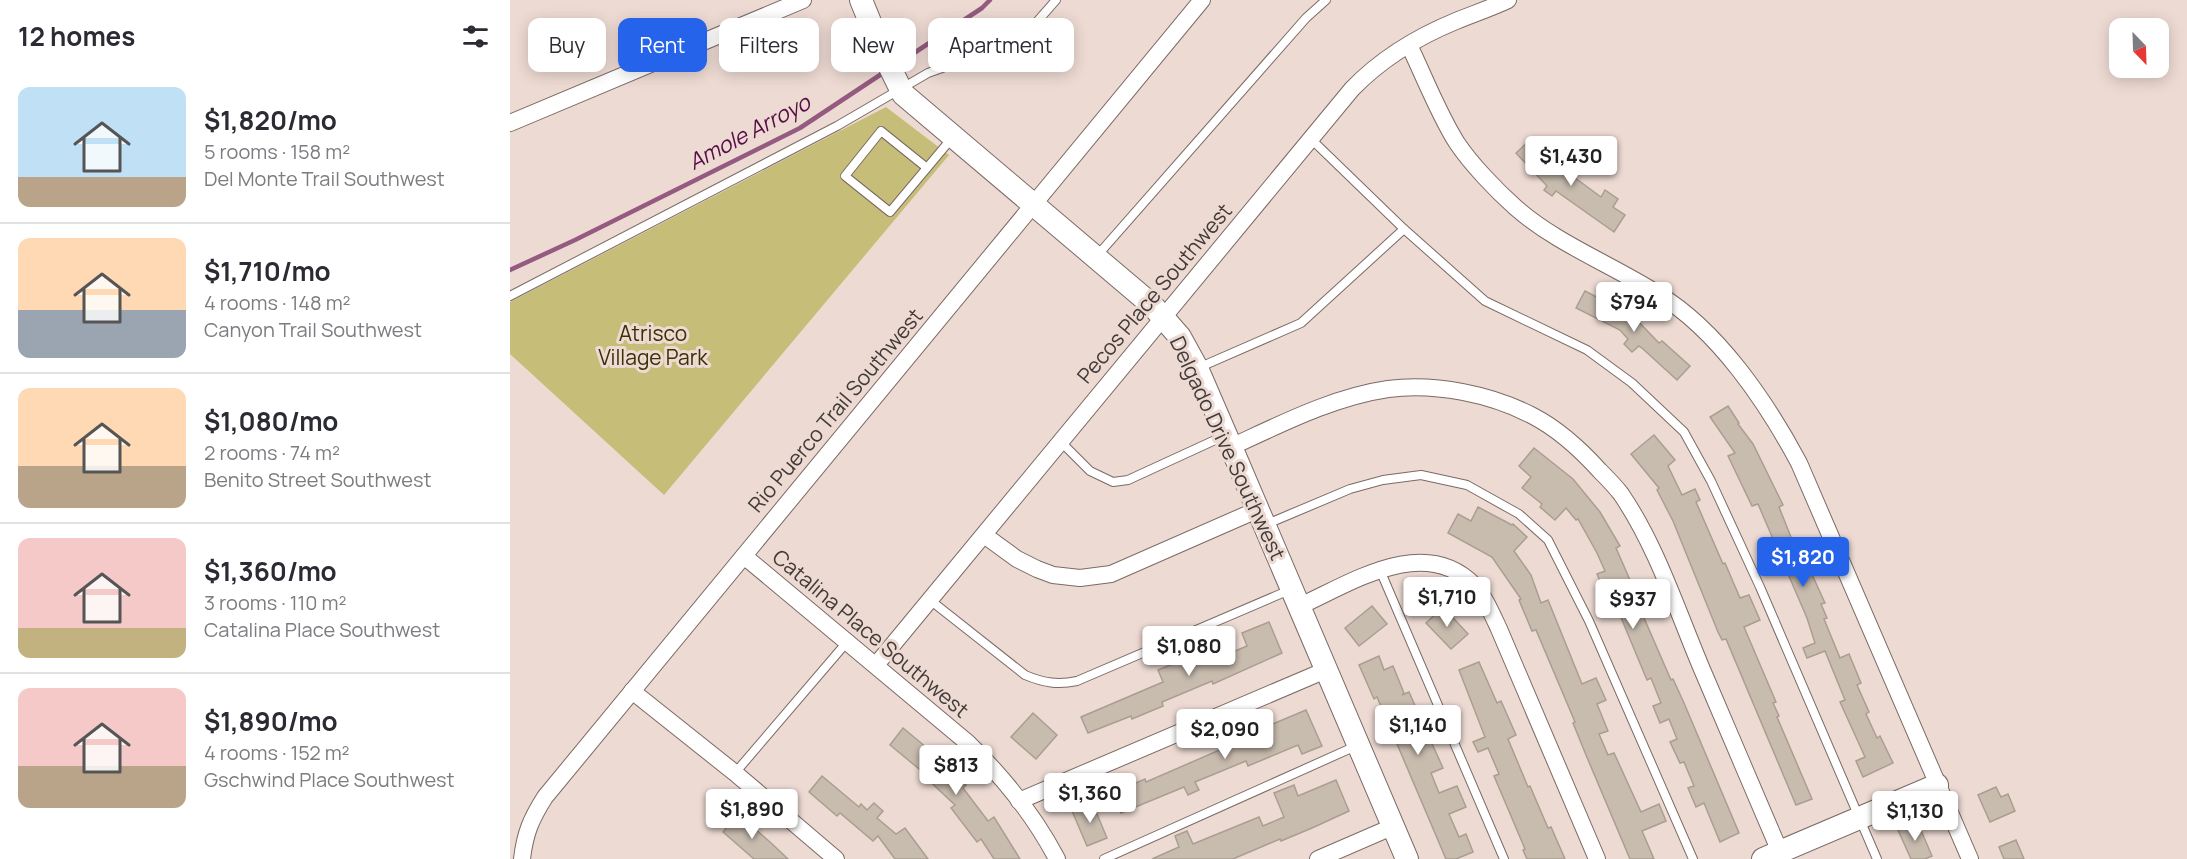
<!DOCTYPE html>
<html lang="en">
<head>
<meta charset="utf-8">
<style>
	:root { --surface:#fff; --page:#f7f7f7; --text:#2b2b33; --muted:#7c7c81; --line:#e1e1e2; --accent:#2563eb }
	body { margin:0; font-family:Manrope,sans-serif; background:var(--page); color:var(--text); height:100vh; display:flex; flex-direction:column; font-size:22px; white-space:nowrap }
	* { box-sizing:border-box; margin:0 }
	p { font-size:20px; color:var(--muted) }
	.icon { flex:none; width:33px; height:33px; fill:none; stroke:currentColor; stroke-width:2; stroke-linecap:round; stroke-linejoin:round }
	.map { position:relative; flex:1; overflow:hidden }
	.details { display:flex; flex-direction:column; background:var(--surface); width:510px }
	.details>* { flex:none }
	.top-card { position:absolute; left:18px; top:18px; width:570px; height:54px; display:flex; gap:12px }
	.needle { width:39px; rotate:157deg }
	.controls { position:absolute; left:1599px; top:18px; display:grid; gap:12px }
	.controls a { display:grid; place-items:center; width:60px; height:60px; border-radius:12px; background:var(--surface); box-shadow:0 3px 15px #0003; font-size:30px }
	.price { position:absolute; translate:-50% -51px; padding:0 14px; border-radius:6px; background:#fff; color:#222; font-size:20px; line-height:39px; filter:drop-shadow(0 2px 3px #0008) }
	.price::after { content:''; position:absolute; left:50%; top:36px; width:18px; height:14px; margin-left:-9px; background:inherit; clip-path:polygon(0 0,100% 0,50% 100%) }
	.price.selected { background:var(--accent); color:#fff }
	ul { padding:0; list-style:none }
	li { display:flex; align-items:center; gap:18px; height:150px; padding:0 18px }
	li+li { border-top:2px solid var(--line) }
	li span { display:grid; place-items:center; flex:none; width:168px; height:120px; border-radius:12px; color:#555 }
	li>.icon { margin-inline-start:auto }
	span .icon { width:72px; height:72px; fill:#fffc; stroke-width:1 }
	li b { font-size:26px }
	h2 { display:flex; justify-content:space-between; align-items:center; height:72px; padding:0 18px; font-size:26px }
	.chip { padding:0 21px; border-radius:12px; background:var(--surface); box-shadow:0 3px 15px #0003; font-size:21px; line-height:54px }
	.chip.selected { background:var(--accent); color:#fff }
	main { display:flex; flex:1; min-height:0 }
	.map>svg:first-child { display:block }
	.green { fill:#c6bd78 }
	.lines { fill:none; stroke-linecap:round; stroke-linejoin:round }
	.stream { stroke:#945a7f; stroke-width:4.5 }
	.building { fill:#c8bcae; stroke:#aa9e91; stroke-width:1.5 }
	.lane-casing { stroke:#7b6a64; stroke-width:10 }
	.street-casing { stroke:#7b6a64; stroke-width:18 }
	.secondary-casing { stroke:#7b6a64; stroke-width:24 }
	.lane { stroke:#fff; stroke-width:8 }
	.street { stroke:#fff; stroke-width:16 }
	.secondary { stroke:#fff; stroke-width:22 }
	.labels { text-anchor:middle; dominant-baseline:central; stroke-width:6; stroke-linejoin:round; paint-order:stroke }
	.street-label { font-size:21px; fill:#423b38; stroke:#eddad3 }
	.park-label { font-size:21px; fill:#373104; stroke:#eddad3 }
	.water-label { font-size:22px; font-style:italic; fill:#560d45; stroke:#eddad3 }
</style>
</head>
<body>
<main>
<section class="details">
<h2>12 homes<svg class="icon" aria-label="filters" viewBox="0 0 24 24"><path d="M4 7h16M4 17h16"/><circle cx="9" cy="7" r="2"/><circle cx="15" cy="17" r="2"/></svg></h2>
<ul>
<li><span style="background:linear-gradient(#bfe0f5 75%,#b9a48a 0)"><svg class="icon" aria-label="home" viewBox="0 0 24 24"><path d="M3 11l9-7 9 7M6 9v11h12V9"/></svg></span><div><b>$1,820/mo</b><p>5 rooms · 158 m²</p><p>Del Monte Trail Southwest</p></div></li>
<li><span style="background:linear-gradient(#ffd9b3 60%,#9aa5b1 0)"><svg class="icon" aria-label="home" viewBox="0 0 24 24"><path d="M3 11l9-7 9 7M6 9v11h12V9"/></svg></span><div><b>$1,710/mo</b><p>4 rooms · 148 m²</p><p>Canyon Trail Southwest</p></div></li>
<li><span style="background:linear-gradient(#ffd9b3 65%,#b9a48a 0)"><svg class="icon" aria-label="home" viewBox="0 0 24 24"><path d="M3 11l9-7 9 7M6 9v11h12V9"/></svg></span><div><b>$1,080/mo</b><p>2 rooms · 74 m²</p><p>Benito Street Southwest</p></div></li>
<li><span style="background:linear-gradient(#f6c9c9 75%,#c2b280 0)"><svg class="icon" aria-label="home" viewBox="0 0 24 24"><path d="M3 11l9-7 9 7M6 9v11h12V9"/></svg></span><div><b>$1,360/mo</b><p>3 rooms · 110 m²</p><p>Catalina Place Southwest</p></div></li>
<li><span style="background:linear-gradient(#f6c9c9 65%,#b9a48a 0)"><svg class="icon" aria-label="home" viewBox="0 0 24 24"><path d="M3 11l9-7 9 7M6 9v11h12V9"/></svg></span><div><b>$1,890/mo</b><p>4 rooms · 152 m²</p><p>Gschwind Place Southwest</p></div></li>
</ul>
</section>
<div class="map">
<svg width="1677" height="859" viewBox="0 0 1677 859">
	<rect width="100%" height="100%" fill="#eddad3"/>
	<polygon class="green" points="376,107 439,155 154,495 0,354 0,302"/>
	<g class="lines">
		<g class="stream">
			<polyline points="386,65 472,8 480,0"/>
			<polyline points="0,270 65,240 290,128 376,71"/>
		</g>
	</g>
	<g class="building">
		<polygon points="1021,139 1049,169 1050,167 1091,197 1095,190 1108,199 1103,207 1115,215 1104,232 1046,191 1042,196 1034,190 1037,186 1006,153"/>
		<polygon points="1075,291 1117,313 1119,312 1149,343 1152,341 1180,366 1167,380 1133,349 1129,346 1122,352 1114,344 1118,339 1110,330 1066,308"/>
		<polygon points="1218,406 1229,423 1228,424 1243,444 1273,505 1269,507 1294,570 1299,568 1315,603 1311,604 1317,618 1314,619 1330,658 1339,654 1351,683 1347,685 1359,712 1356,714 1367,738 1370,736 1383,763 1353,777 1346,761 1355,757 1330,702 1335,700 1315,651 1297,658 1293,648 1305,643 1297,618 1248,504 1242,506 1218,456 1225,453 1200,417"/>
		<polygon points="1144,435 1165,460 1158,466 1172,495 1185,489 1190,500 1186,502 1213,564 1215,563 1230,598 1239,595 1250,620 1234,627 1266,702 1263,703 1269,716 1267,717 1302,799 1286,805 1216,639 1212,640 1208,632 1163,521 1147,490 1149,488 1121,454"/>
		<polygon points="1024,448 1063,479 1090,512 1110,546 1106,548 1123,587 1121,588 1161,680 1163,679 1174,703 1229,833 1210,842 1194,803 1186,807 1178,788 1184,786 1174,762 1170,763 1160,742 1167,739 1159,719 1150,723 1143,706 1151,703 1141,678 1137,680 1102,596 1097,598 1087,574 1095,571 1087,553 1068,519 1066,520 1056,508 1045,520 1030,507 1032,504 1012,488 1021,477 1009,466"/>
		<polygon points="968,507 1002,525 1003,524 1017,537 1004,551 1021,575 1031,603 1038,600 1072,684 1086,678 1096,700 1087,704 1098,731 1089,734 1098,755 1104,753 1131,812 1149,804 1156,821 1132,831 1144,859 1120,859 1076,755 1063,723 1065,722 1026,630 1022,631 1009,600 1011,599 982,557 938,533 948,514 961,521"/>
		<polygon points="862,606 877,624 849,646 835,628"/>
		<polygon points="933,607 958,634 941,649 916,623"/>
		<polygon points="759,622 772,653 703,684 702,681 652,702 653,706 622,719 621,716 578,733 571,717 653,682 648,670 683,656 677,641 688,637 699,662 737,646 732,633"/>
		<polygon points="869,656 874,670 883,666 894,693 892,695 899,692 919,737 933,768 921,773 929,793 947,786 956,807 939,814 949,837 956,834 963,852 946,859 936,859 867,697 864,699 849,665"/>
		<polygon points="969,662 987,703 991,701 1006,735 998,739 1018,787 1020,786 1038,828 1041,827 1055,859 1017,859 1013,850 1015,849 984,776 989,774 978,748 968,752 963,742 975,737 949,670"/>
		<polygon points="796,710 812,746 792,754 788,745 738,766 736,761 685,782 689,790 678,795 674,787 611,813 603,793 635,779 636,782 728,742 727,739"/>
		<polygon points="523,713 547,735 526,759 501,737"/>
		<polygon points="393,728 422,752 456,785 453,788 478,821 484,817 510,859 484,859 471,839 467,842 441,808 445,805 413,775 414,773 380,745"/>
		<polygon points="312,776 349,807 351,804 357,810 364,803 373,811 367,818 386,834 395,828 418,859 385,859 368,836 363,841 330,813 327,816 299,792"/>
		<polygon points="826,780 839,811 802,828 771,841 770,839 723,859 642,859 669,847 665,836 677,831 683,844 749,817 753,826 774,817 764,793 784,785 788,796"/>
		<polygon points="1486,787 1491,797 1498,794 1505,811 1480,822 1468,795"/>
		<polygon points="582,802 597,838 577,846 562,811"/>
		<polygon points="228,814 260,842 278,859 244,859 213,832"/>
		<polygon points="1407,821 1422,856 1415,859 1401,859 1388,830"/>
		<polygon points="1506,840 1514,859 1494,859 1489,847"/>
	</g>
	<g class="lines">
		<g class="lane-casing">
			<g id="lane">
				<polyline points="801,139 894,229 975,301 1077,350 1122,383 1174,432 1201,481 1250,587 1367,859"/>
				<polyline points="417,168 371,131 335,176 380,212 442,138"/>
				<polyline points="586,257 796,18 816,0"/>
				<polyline points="0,296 327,126 418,73 485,49 525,24 546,0"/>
				<polyline points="688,368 791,323 894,229"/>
				<polyline points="550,441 580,471 603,482 618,480 716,435"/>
				<polyline points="757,524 840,489 873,480 911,475 957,485 1009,514 1038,540 1079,621 1183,859"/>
				<polyline points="870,570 994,859"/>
				<path d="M420 600 515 675C534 683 548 685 567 681L782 589"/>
				<polyline points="225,773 337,642"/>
				<polyline points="594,859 846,746"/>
			</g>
		</g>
		<g class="street-casing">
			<g id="street">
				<path d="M899 45C914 76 929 115 947 143 961 164 986 190 1005 207 1047 244 1101 264 1148 294 1208 330 1257 403 1289 463L1460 859"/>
				<polyline points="0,123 293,0"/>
				<path d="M721 447C771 424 823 397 878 389 926 383 981 394 1023 416 1048 429 1071 450 1090 471 1097 478 1105 486 1111 494 1146 545 1167 610 1191 667 1218 731 1246 795 1273 859"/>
				<polyline points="474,535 507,559 527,569 543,575 570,578 601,574 747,510"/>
				<path d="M234 556 458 743C493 777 524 815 547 859"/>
				<path d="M790 606C841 583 914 534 964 585 975 597 982 614 989 629L1087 859"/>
				<path d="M366 665 842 89C871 59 907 37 946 21 963 14 981 8 998 0"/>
				<polyline points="122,691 225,773 326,859"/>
				<polyline points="509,801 816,670"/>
				<path d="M12 859C15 833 21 819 35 797L692 0"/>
				<polyline points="808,859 882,827"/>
			</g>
		</g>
		<g class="secondary-casing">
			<g id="secondary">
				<polyline points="351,0 371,49 393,94 642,305 670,337 687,368 716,435 897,859"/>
				<polyline points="1253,859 1427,785"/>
			</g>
		</g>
		<use href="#lane" class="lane"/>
		<use href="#street" class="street"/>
		<use href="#secondary" class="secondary"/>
	</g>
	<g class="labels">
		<g class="street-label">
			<text transform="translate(644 293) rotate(-50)">Pecos Place Southwest</text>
			<text transform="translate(325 410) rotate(-50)">Rio Puerco Trail Southwest</text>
			<text transform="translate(718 448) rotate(65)">Delgado Drive Southwest</text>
			<text transform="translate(361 633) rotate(40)">Catalina Place Southwest</text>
		</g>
		<g class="park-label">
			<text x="143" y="333">Atrisco<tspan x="143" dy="24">Village Park</tspan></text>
		</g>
		<g class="water-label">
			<text transform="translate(239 132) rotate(-28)">Amole Arroyo</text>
		</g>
	</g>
</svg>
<div class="controls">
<a><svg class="needle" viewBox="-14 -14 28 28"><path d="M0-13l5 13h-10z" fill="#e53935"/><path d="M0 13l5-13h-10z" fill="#7c7c81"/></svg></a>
</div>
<b class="price" style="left:1061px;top:187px">$1,430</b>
<b class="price" style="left:1124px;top:333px">$794</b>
<b class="price selected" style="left:1293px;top:588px">$1,820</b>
<b class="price" style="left:937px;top:628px">$1,710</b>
<b class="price" style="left:1123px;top:630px">$937</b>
<b class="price" style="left:679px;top:677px">$1,080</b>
<b class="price" style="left:908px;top:756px">$1,140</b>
<b class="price" style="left:715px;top:760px">$2,090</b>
<b class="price" style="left:446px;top:796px">$813</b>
<b class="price" style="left:580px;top:824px">$1,360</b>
<b class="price" style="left:242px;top:840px">$1,890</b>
<b class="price" style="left:1405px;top:842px">$1,130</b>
<div class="top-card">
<a class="chip">Buy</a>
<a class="chip selected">Rent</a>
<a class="chip">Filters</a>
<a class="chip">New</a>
<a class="chip">Apartment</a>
</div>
</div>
</main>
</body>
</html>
